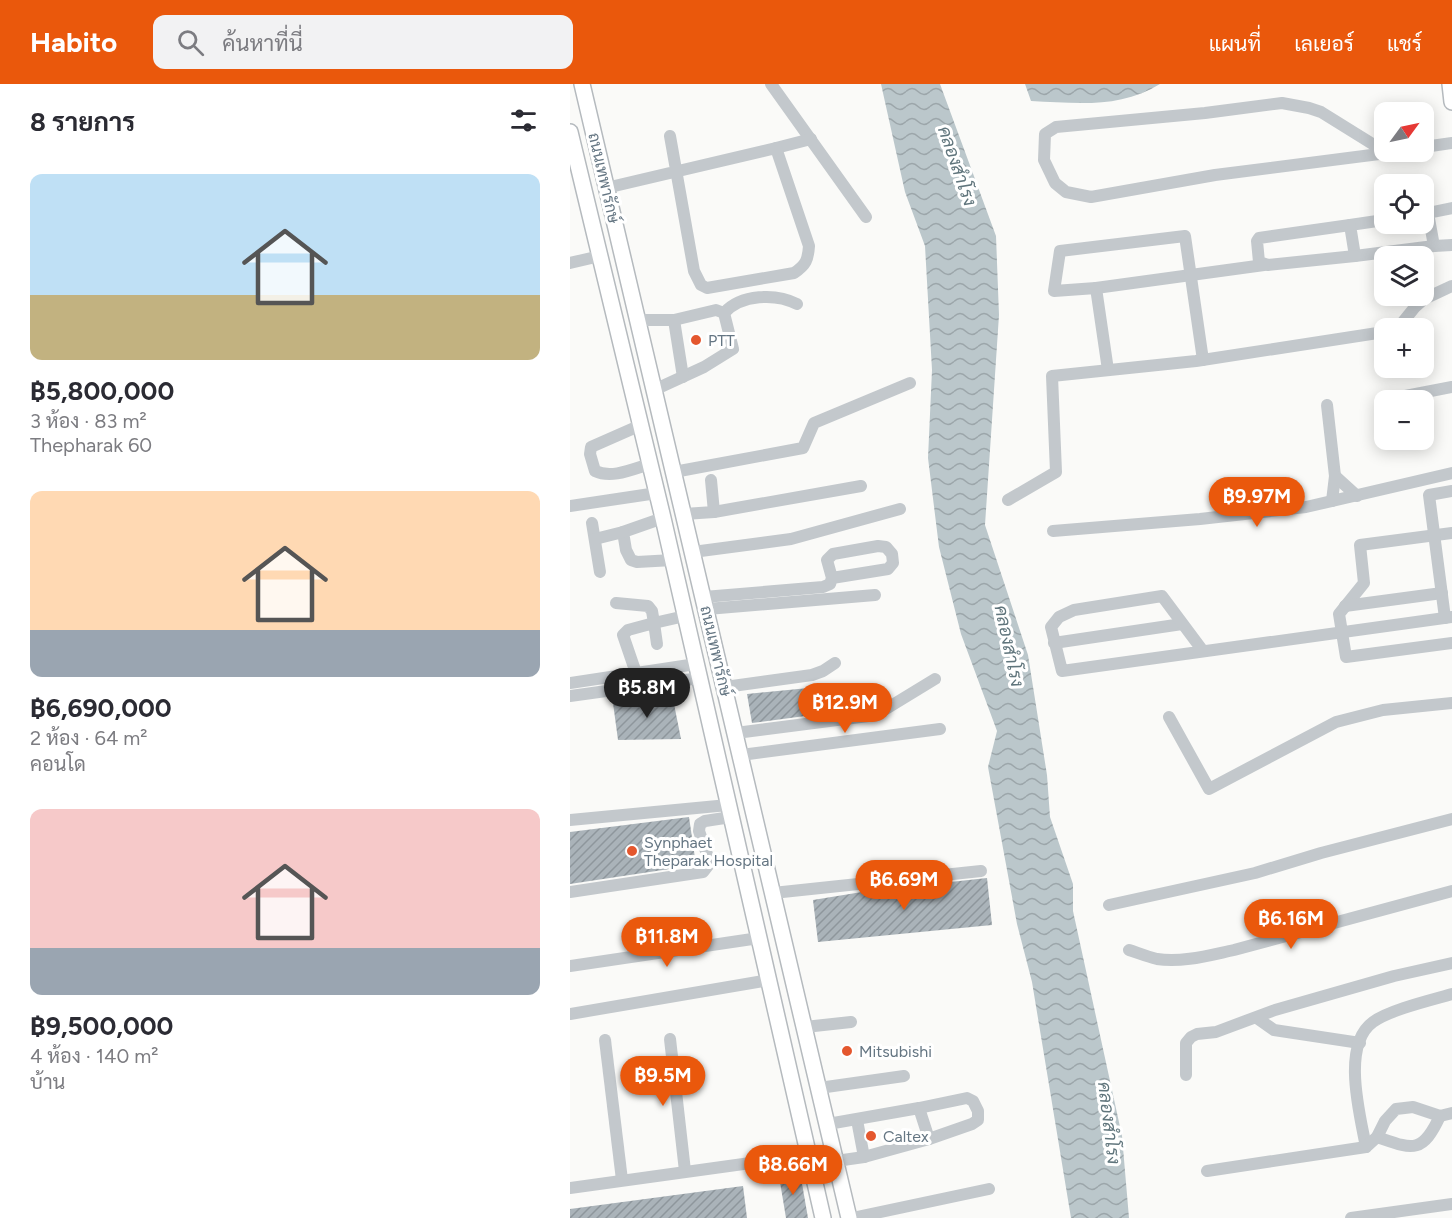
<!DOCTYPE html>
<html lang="th">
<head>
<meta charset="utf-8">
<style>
	:root { --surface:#fff; --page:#f2f2f3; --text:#2b2b33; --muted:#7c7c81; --accent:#ea580c }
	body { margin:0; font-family:Figtree,Sarabun,sans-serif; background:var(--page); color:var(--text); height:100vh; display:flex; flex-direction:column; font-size:22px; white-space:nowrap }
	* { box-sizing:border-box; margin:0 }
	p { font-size:20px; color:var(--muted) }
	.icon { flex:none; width:33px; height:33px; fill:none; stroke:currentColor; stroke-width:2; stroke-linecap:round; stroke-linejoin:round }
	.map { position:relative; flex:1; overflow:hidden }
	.sheet { display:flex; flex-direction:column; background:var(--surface); width:570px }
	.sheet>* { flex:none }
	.needle { width:39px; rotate:57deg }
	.fabs { position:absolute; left:804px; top:18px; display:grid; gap:12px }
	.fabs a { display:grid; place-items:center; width:60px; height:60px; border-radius:12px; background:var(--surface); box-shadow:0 3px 15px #0003; font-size:30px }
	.price { position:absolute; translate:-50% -51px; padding:0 14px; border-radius:21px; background:var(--accent); color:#fff; font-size:20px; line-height:39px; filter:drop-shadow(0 2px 3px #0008) }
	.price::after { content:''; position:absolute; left:50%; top:36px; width:18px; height:14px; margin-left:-9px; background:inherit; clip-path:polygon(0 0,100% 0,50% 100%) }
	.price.active { background:#222; color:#fff }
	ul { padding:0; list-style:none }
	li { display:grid; align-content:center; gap:12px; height:318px; padding:0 30px }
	li span { display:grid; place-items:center; height:186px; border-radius:12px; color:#555 }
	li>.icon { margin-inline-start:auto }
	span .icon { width:108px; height:108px; fill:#fffc; stroke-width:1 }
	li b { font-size:26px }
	h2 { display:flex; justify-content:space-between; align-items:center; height:72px; padding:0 30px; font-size:26px }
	header { display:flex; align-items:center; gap:36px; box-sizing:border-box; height:84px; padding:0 30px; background:var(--accent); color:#fff }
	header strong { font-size:28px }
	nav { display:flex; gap:33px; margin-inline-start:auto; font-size:21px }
	.search { width:420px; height:54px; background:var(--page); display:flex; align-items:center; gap:15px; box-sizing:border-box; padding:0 21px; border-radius:12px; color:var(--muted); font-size:22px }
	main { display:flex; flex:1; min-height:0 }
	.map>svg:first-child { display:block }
	.water { fill:url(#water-waves) }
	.building { fill:url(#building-hatch) }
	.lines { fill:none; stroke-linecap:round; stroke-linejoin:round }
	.major-casing { stroke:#b5babe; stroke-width:18 }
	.minor { stroke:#c3c8cc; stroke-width:12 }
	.major { stroke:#fff; stroke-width:15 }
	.poi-dot { fill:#e4572e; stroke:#fff; stroke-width:2 }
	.labels { text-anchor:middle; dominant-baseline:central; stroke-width:6; stroke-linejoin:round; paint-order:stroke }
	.street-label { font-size:16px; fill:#657683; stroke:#fff }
	.poi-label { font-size:16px; fill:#657683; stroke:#fff; text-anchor:start }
	.water-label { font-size:18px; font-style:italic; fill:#60757c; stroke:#fff }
</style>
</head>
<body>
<header>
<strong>Habito</strong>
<div class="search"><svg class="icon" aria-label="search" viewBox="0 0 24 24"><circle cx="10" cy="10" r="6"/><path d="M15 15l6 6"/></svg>ค้นหาที่นี่</div>
<nav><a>แผนที่</a><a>เลเยอร์</a><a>แชร์</a></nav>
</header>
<main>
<section class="sheet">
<h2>8 รายการ<svg class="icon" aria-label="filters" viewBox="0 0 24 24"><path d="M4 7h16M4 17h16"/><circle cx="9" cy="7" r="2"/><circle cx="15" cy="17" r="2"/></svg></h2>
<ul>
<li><span style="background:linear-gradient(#bfe0f5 65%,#c2b280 0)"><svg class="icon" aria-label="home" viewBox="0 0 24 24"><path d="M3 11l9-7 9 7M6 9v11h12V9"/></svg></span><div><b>฿5,800,000</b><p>3 ห้อง · 83 m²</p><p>Thepharak 60</p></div></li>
<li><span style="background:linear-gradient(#ffd9b3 75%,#9aa5b1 0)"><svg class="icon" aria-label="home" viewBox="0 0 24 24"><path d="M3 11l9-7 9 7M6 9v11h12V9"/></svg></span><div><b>฿6,690,000</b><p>2 ห้อง · 64 m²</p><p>คอนโด</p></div></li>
<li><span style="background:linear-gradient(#f6c9c9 75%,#9aa5b1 0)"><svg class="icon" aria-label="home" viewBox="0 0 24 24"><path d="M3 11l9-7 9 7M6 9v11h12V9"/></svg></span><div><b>฿9,500,000</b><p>4 ห้อง · 140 m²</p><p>บ้าน</p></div></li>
</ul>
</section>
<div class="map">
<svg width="882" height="1134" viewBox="0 0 882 1134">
	<defs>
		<pattern id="water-waves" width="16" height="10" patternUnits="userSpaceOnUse" patternTransform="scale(1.5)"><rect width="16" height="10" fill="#bbc7cb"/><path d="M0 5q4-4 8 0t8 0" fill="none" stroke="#9ca6aa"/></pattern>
		<pattern id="building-hatch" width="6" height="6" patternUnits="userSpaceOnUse" patternTransform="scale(1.5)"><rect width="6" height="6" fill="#aab3b9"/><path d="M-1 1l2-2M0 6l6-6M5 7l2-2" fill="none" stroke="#8e969c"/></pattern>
	</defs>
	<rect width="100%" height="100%" fill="#fafaf8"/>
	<g class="water">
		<polygon points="311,0 370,0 426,152 429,231 415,441 458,571 477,691 480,733 503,800 503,827 552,1052 559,1134 501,1134 462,898 447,840 418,683 427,647 391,550 369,463 358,374 362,286 355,162 335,108"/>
		<path d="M455 0H590C550 25 506 19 461 17Z"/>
	</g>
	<g class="building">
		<polygon points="249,603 250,630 182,639 177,610"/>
		<polygon points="102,610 111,655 48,656 43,619"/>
		<polygon points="119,733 126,781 0,800 0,748"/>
		<polygon points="417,794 422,841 248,858 243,816 298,807"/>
		<polygon points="230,1088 238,1134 216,1134 209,1092"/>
		<polygon points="173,1102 177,1134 0,1134 0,1125"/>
	</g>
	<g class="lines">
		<g class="major-casing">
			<g id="major">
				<polyline points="12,0 279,1134"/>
				<polyline points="880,0 882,18"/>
				<polyline points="0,48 93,434 253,1134"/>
			</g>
		</g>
		<g class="minor">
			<polyline points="201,0 296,133"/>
			<polyline points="854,63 882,59"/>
			<polyline points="206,64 241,55"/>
			<polyline points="817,69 645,91 521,113 496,108 485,99 474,76 475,50 486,43 635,29 712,19 739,24 751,28 817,69 826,68"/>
			<path d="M36 104 206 64 239 162C238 176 236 181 224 189L137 204 131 201 124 187 100 52"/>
			<polyline points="882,124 858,129 864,162 882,161"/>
			<polyline points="814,136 780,141 785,172 864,162"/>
			<polyline points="780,141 689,154 687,157 689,178 698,181 785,172"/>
			<polyline points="0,179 30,172"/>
			<polyline points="526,204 694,181"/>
			<path d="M154 229C171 210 206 209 227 220"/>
			<polyline points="68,236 104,236 146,226 154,229 163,265 134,283 84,306"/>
			<polyline points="104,236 113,293"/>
			<polyline points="828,244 845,223 854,215 882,202"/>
			<polyline points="538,286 526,204 484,207 490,167 615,152 633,276"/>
			<polyline points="825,314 882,303"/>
			<polyline points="757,321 765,392 762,417"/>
			<path d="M71 341 21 363 20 370 25 387C42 395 63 385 80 380"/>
			<polyline points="104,388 233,364 244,339 340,299"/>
			<polyline points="765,392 787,412"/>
			<polyline points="438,416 486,388 482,292 626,277 814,248"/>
			<polyline points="0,422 87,409"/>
			<polyline points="144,428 291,402"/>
			<polyline points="114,430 144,428 141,396"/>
			<polyline points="93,434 53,448 56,466 61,476 67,478 103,476"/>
			<polyline points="22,439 30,488"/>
			<polyline points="483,447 630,435 736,423 882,389"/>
			<polyline points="882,449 790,461 794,499 769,530 776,573 882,559"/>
			<polyline points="25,455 53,448"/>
			<polyline points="123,468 221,455 330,425"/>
			<polyline points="134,513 253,503 260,500 262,494 257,476 263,470 308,462 316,463 322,470 323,479 318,485 262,494"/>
			<polyline points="46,519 78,522 82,527 84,539 115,532"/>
			<polyline points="775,522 872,509"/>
			<polyline points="137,525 305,511"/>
			<polyline points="875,534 859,411 882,407"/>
			<polyline points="484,559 612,540"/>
			<polyline points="633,567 592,512 504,526 489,533 481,543 492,587 882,533"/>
			<polyline points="66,589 53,551 58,546 84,539 87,560"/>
			<polyline points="0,599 126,580"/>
			<polyline points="155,603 242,591 253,587 265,579"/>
			<polyline points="0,612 130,594"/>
			<polyline points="599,633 639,705 766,638 813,626 882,619"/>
			<polyline points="166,649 306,631 365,595"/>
			<polyline points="171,671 370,645"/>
			<polyline points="0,736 158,721"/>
			<polyline points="0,808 133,788 140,779 129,747 130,740 135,737 161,733"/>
			<polyline points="203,809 411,787"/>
			<polyline points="539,821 685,789 751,769 882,735"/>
			<path d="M559 866C568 869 578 873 587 875 612 879 640 871 664 866L882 807"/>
			<polyline points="0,882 189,854"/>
			<polyline points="0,930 199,896"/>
			<polyline points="687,934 704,946 790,959"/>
			<polyline points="235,943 281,938"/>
			<polyline points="100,955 115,1087"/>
			<polyline points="35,956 52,1096"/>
			<polyline points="616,991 616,959 621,953 627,950 646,948 705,926 824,892 882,879"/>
			<polyline points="249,1004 334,992"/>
			<polyline points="349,1024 397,1014 403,1017 408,1027 408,1036 402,1040 359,1055"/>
			<polyline points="287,1036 294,1073"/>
			<polyline points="258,1040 349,1024 359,1055 294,1073 266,1077"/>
			<path d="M807 1053C842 1065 852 1071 870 1032"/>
			<path d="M796 1063C790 1031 771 961 803 938 819 926 861 916 882 910"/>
			<polyline points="637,1087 796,1063 807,1053 815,1037 826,1025 843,1023 870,1032 882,1029"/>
			<polyline points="0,1104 238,1071"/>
			<polyline points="282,1134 419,1105"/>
			<polyline points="781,1134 882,1120"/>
		</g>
		<use href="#major" class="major"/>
	</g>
	<g class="poi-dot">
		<circle cx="126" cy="256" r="6"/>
		<circle cx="62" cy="767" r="6"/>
		<circle cx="277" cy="967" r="6"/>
		<circle cx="301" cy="1052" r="6"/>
	</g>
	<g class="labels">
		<g class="street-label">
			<text transform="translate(34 94) rotate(77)">ถนนเทพารักษ์</text>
			<text transform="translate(146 567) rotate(77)">ถนนเทพารักษ์</text>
		</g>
		<g class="poi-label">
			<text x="138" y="256">PTT</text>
			<text x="74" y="758">Synphaet<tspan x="74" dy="18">Theparak Hospital</tspan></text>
			<text x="289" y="967">Mitsubishi</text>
			<text x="313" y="1052">Caltex</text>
		</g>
		<g class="water-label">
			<text transform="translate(387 82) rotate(71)">คลองสำโรง</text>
			<text transform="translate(439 562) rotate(78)">คลองสำโรง</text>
			<text transform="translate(539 1039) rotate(83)">คลองสำโรง</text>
		</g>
	</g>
</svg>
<div class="fabs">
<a><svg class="needle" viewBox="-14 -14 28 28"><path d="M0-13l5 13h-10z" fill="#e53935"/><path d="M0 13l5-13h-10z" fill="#7c7c81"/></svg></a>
<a><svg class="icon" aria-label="locate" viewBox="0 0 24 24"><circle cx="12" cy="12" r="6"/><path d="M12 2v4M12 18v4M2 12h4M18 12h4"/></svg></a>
<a><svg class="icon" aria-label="layers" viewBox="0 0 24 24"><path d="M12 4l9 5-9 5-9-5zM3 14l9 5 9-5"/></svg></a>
<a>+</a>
<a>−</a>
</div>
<b class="price" style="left:687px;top:444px">฿9.97M</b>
<b class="price active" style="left:77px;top:635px">฿5.8M</b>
<b class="price" style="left:275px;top:650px">฿12.9M</b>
<b class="price" style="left:334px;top:827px">฿6.69M</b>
<b class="price" style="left:721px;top:866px">฿6.16M</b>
<b class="price" style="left:97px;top:884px">฿11.8M</b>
<b class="price" style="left:93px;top:1023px">฿9.5M</b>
<b class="price" style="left:223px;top:1112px">฿8.66M</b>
</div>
</main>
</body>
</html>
